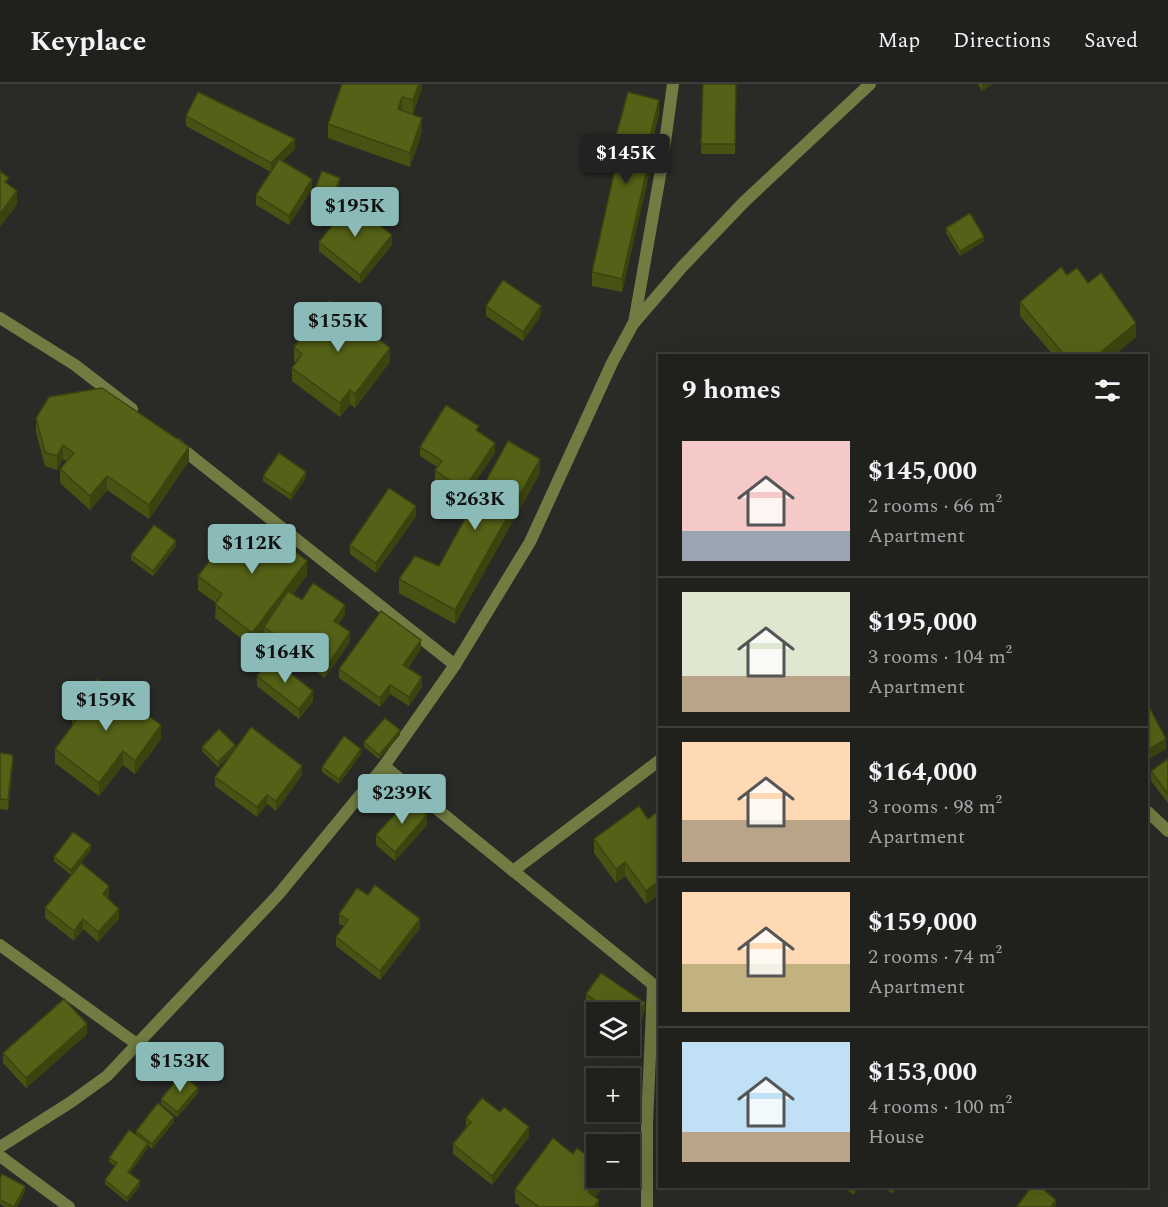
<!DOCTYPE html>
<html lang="en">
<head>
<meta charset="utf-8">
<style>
	:root { --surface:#20201d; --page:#282826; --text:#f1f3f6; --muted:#a2a3a4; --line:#3d3e3b; --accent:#8bbbb9 }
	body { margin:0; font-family:Spectral,serif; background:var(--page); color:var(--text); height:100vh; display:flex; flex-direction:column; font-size:22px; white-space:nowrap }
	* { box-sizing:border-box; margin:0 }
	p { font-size:20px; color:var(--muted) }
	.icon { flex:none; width:33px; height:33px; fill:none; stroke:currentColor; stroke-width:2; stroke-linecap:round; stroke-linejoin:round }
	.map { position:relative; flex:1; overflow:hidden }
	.side { position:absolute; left:658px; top:270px; width:490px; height:834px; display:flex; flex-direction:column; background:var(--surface); border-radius:0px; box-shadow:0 6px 24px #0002,0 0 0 2px var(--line) }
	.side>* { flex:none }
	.tools { position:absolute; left:586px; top:918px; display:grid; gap:12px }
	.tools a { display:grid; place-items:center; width:54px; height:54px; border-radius:0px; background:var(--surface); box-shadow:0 6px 24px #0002,0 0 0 2px var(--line); font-size:30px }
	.price { position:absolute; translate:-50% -51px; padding:0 14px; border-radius:6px; background:var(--accent); color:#111; font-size:20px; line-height:39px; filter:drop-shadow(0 2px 3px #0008) }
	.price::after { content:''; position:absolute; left:50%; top:36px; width:18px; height:14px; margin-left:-9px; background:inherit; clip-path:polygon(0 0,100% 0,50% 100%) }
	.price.on { background:#222; color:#fff }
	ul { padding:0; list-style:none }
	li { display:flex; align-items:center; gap:18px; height:150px; padding:0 24px }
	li+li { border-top:2px solid var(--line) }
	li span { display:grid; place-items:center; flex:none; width:168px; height:120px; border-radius:0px; color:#555 }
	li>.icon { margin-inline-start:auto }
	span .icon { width:72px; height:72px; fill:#fffc; stroke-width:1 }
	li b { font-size:26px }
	h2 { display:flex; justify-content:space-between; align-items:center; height:72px; padding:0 24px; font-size:26px }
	header { display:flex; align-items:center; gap:36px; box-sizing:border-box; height:84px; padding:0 30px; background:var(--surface); border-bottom:2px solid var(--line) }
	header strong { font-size:28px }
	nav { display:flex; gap:33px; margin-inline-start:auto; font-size:21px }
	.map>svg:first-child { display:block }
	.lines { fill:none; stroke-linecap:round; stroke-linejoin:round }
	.minor { stroke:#707c42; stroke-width:12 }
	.wall { fill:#485313 }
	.shaded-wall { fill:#3b440f }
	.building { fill:#546116; stroke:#3b440f; stroke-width:1.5 }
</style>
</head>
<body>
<header>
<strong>Keyplace</strong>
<nav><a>Map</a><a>Directions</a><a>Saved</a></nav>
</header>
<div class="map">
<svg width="1168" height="1123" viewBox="0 0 1168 1123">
	<rect width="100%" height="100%" fill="#2a2b27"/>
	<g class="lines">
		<g class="minor">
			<polyline points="0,234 75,281 132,325"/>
			<polyline points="634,239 662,80 673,0"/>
			<polyline points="176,360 455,581"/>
			<polyline points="384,682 660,906"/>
			<polyline points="1148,728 1168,747"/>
			<polyline points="513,787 660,676"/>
			<polyline points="0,861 138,961"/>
			<polyline points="0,1063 71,1018 107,992 278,811 384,682 455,581 530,458 612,279 633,240 682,183 744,118 870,0"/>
			<polyline points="0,1072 69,1123"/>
			<polyline points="647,1123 647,1039 653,902"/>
		</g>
	</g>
	<g class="wall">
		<polygon points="422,0 422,4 413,30 422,48 410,83 328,54 328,40"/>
		<polygon points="703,0 736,0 735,70 701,70"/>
		<polygon points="978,0 992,0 982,7"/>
		<polygon points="659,30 654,50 655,64 622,208 592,202 592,188 620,67 616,66 616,52"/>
		<polygon points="186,32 295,65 282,77 312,105 289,141 256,121 256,111 271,88 186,42"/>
		<polygon points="340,99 333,117 315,110 315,105"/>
		<polygon points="946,144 984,157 960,172 946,149"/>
		<polygon points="319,158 392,161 360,200 319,167"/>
		<polygon points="1067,191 1088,199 1136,253 1113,272 1054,272 1020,232 1020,218"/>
		<polygon points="486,222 541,231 523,257 486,232"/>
		<polygon points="294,263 390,278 355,324 350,320 340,333 292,297 292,284 296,278 294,277"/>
		<polygon points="36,334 189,377 149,435 107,406 90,426 60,399 60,385 67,378 63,375 57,386 45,382 36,348"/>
		<polygon points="479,348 495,369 463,415 435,396 435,386 437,383 420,372 420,363"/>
		<polygon points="540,389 455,540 399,509 399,495 439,482"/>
		<polygon points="263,392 306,393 291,416 263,397"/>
		<polygon points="416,432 376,489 350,470 350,461"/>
		<polygon points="234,460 307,491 293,510 302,516 345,531 338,540 350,558 325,594 264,553 264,548 252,563 215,534 216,519 198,506 198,492"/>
		<polygon points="176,462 153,492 131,476 131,471"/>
		<polygon points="421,565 408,584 422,603 409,622 390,610 380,623 339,594 339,585"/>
		<polygon points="257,592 313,617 299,635 257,602"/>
		<polygon points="72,630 161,655 135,690 123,681 99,712 55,679 55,665 72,643"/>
		<polygon points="400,651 379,675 364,663 364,658"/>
		<polygon points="202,663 235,664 302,691 276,727 267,720 257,733 215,702 215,693 231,670 218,683 202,667"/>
		<polygon points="0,669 13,680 8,726 0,725"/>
		<polygon points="361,670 339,700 322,688 322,683"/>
		<polygon points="1168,675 1168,719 1151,697 1151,687"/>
		<polygon points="660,726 660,810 646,820 625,792 616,799 594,769 594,755 648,735"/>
		<polygon points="427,741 395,777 376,761 376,751"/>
		<polygon points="91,766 71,791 54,777 54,773"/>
		<polygon points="109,812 107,814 119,835 98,858 83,845 74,857 45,834 45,824"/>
		<polygon points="339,830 420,844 380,896 336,862 336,853 344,842 339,840"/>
		<polygon points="586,910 645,928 597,928 597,952 588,946 588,936 595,926 586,920"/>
		<polygon points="87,950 26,1004 3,979 3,969"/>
		<polygon points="610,962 624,962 620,968"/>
		<polygon points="198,1009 177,1033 161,1020 161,1015"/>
		<polygon points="466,1034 529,1053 492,1101 453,1070 453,1060 466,1044"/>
		<polygon points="174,1038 152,1065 148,1061 148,1064 130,1089 140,1102 127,1118 105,1100 105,1096 115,1082 109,1078 109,1074 136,1051 136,1047"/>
		<polygon points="0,1094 25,1107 17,1123 5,1123 0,1120"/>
		<polygon points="606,1094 606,1100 595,1113 599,1123 521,1123 515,1119 515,1105"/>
		<polygon points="841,1102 859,1102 854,1111"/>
		<polygon points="882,1102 898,1102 893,1110"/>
	</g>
	<g class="shaded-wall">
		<polygon points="419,0 422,0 422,4 413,30 413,16"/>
		<polygon points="982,0 992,0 982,7"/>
		<polygon points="402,13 402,27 398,25"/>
		<polygon points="659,16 659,30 651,63 651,49"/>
		<polygon points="422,34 422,48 410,83 410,69"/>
		<polygon points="655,50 655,64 622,208 622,195"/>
		<polygon points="295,55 295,65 271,88 271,79"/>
		<polygon points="340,94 340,99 333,117 333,112"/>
		<polygon points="312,95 312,105 289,141 289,132"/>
		<polygon points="17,107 17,121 0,143 0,130"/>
		<polygon points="392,151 392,161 360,200 360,191"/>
		<polygon points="984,153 984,157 960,172 960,167"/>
		<polygon points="541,222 541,231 523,257 523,248"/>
		<polygon points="1136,239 1136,253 1113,272 1096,272"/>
		<polygon points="390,264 390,278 355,324 355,310"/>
		<polygon points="350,306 350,320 340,333 340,319"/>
		<polygon points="495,359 495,369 463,415 463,406"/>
		<polygon points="63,361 63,375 57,386 57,372"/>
		<polygon points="189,363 189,377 149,435 149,421"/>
		<polygon points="540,375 540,389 455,540 455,526"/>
		<polygon points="306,388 306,393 291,416 291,411"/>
		<polygon points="107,392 107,406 90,426 90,412"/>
		<polygon points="416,422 416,432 376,489 376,479"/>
		<polygon points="176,457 176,462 153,492 153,487"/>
		<polygon points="307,477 307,491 266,545 264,543 264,548 252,563 252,549"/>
		<polygon points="345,521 345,531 334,547 334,537"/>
		<polygon points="350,548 350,558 325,594 325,585"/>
		<polygon points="421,556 421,565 403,591 403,581"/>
		<polygon points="422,593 422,603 409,622 409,613"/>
		<polygon points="390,601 390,610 380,623 380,614"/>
		<polygon points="313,607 313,617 299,635 299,625"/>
		<polygon points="161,641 161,655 135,690 135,677"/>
		<polygon points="400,646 400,651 379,675 379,671"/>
		<polygon points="1166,655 1166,665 1148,676 1148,666"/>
		<polygon points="235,661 235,666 218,683 218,678"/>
		<polygon points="361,665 361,670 339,700 339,695"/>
		<polygon points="123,667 123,681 99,712 99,699"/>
		<polygon points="13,671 13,680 8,726 8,716"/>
		<polygon points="302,682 302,691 276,727 276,717"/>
		<polygon points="267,711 267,720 257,733 257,723"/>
		<polygon points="427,731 427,741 395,777 395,768"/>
		<polygon points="91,761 91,766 71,791 71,786"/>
		<polygon points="625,778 625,792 616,799 616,785"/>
		<polygon points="660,796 660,810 646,820 646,807"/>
		<polygon points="109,802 109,812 103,820 103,810"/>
		<polygon points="119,825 119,835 98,858 98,848"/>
		<polygon points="83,835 83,845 74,857 74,847"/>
		<polygon points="420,835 420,844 380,896 380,887"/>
		<polygon points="645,919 645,928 630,952 630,943"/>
		<polygon points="87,940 87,950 26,1004 26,994"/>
		<polygon points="620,962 624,962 620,968"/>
		<polygon points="198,1004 198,1009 177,1033 177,1028"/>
		<polygon points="174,1033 174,1038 152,1065 152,1060"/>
		<polygon points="529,1043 529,1053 492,1101 492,1092"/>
		<polygon points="148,1059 148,1064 128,1092 128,1088"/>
		<polygon points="600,1094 606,1094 606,1100 588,1122 588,1108"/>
		<polygon points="140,1097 140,1102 127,1118 127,1114"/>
		<polygon points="25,1102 25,1107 17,1123 14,1123"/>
		<polygon points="856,1102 859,1102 854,1111 854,1106"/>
		<polygon points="893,1102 898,1102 893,1110"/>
		<polygon points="599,1116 599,1123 594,1123"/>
		<polygon points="1056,1116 1056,1121 1055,1123 1051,1123"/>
	</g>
	<g class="building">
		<polygon points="342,0 419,0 413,16 402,13 398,25 422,34 410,69 328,40"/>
		<polygon points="703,0 736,0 735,60 701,60"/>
		<polygon points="198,8 295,55 271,79 186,32"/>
		<polygon points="628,8 659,16 651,49 655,50 622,195 592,188 622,54 616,52"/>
		<polygon points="279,75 312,95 289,132 256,111"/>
		<polygon points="0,87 9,94 5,98 17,107 0,130"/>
		<polygon points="322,87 340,94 333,112 315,105"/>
		<polygon points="351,118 392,151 360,191 319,158"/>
		<polygon points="970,129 984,153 960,167 946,144"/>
		<polygon points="1061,183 1067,191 1077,184 1088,199 1101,189 1136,239 1096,272 1065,272 1020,218"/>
		<polygon points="503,196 541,222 523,248 486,222"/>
		<polygon points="329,217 390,264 355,310 350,306 340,319 292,284 302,270 294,263"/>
		<polygon points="102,304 189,363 149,421 107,392 90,412 60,385 74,369 63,361 57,372 45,368 36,334 49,313"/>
		<polygon points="446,321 479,342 476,346 495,359 463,406 435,386 442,377 420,363"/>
		<polygon points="508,357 540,375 455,526 399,495 415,472 439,482"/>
		<polygon points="279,369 306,388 291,411 263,392"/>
		<polygon points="389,404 416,422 376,479 350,461"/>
		<polygon points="154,441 176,457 153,487 131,471"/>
		<polygon points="248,441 266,454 270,448 307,477 252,549 215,520 222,510 198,492 226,455 234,460"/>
		<polygon points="313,499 345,521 334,537 350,548 325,585 264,543 288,507 302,516"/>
		<polygon points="381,527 421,556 403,581 422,593 409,613 390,601 380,614 339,585"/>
		<polygon points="271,574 313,607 299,625 257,592"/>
		<polygon points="97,595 161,641 135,677 123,667 99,699 55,665 78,634 72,630"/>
		<polygon points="1148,621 1166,655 1148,666"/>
		<polygon points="385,634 400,646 379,671 364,658"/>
		<polygon points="251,643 302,682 276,717 267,711 257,723 215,693"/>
		<polygon points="219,645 235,661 218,678 202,663"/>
		<polygon points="344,652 361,665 339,695 322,683"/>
		<polygon points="0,669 13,671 8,716 0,715"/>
		<polygon points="1168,675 1168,710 1151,687"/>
		<polygon points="409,715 427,731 395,768 376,751"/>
		<polygon points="639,722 648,735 660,726 660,796 646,807 625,778 616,785 594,755"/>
		<polygon points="73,748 91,761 71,786 54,773"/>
		<polygon points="81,779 109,802 103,810 119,825 98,848 83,835 74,847 45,824"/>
		<polygon points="375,801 420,835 380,887 336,853 348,836 339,830 357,804 368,811"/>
		<polygon points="601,889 645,919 630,943 630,928 597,928 597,943 588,936 600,920 586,910"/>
		<polygon points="64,915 87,940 26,994 3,969"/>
		<polygon points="182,990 198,1004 177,1028 161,1015"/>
		<polygon points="482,1014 500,1028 504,1023 529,1043 492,1092 453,1060 471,1038 466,1034"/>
		<polygon points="158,1019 174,1033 152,1060 136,1047"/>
		<polygon points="129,1046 148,1059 128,1088 140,1097 127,1114 105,1096 117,1079 109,1074"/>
		<polygon points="553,1054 573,1070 577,1064 597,1079 597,1094 600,1094 588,1108 599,1116 594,1123 539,1123 515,1105"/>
		<polygon points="2,1090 25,1102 14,1123 0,1116 0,1094"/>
		<polygon points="849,1102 856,1102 854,1106"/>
		<polygon points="1032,1102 1039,1102 1056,1116 1051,1123 1018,1123 1017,1122"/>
	</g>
</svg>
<div class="tools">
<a><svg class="icon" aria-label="layers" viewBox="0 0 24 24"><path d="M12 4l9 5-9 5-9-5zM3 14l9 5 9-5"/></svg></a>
<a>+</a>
<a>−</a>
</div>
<b class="price on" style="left:626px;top:101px">$145K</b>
<b class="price" style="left:355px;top:154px">$195K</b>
<b class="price" style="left:338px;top:269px">$155K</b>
<b class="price" style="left:475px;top:447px">$263K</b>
<b class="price" style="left:252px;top:491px">$112K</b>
<b class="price" style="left:285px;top:600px">$164K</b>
<b class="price" style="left:106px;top:648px">$159K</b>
<b class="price" style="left:402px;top:741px">$239K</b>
<b class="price" style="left:180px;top:1009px">$153K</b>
<section class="side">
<h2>9 homes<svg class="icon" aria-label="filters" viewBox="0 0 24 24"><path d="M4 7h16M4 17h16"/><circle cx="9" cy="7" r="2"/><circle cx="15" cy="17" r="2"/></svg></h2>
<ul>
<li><span style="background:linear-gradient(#f6c9c9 75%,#9aa5b1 0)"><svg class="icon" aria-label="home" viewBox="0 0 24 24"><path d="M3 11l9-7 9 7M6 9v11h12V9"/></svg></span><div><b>$145,000</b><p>2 rooms · 66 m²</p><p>Apartment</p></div></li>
<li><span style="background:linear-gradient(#dfe7d0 70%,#b9a48a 0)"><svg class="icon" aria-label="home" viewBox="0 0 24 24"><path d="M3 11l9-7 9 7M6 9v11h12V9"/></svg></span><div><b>$195,000</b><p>3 rooms · 104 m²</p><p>Apartment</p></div></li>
<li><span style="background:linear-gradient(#ffd9b3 65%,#b9a48a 0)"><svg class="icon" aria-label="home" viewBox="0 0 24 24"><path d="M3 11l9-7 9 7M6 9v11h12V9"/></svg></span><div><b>$164,000</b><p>3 rooms · 98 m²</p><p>Apartment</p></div></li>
<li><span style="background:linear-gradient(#ffd9b3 60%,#c2b280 0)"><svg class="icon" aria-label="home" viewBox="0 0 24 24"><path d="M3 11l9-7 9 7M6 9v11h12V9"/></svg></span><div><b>$159,000</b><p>2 rooms · 74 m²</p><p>Apartment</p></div></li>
<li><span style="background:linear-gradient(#bfe0f5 75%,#b9a48a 0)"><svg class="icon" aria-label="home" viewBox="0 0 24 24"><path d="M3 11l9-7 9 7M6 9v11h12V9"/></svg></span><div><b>$153,000</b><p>4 rooms · 100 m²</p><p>House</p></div></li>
</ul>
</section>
</div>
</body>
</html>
